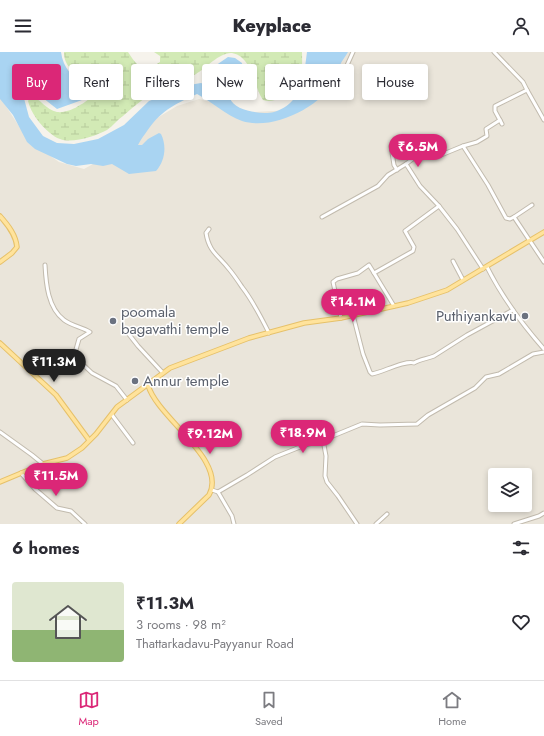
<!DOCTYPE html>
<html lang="en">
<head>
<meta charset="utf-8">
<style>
	:root { --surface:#fff; --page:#f2f2f3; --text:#2b2b33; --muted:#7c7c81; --line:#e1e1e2; --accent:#db2777 }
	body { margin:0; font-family:Jost,sans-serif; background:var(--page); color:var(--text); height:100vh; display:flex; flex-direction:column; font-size:15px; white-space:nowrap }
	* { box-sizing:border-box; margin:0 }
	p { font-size:13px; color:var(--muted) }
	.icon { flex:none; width:22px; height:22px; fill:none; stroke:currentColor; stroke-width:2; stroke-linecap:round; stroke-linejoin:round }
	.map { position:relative; height:472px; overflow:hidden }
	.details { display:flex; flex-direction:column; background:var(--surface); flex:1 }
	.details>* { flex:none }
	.banner { position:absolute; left:12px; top:12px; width:520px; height:36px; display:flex; gap:8px }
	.buttons { position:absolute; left:488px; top:416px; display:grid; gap:8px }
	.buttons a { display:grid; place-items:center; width:44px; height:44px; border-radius:4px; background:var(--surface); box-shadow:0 2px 6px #0003; font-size:20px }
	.price { position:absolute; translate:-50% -34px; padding:0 9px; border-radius:14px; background:var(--accent); color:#fff; font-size:13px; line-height:26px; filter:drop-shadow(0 1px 2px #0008) }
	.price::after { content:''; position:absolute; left:50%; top:24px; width:12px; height:9px; margin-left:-6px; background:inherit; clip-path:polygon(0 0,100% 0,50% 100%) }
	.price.selected { background:#222; color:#fff }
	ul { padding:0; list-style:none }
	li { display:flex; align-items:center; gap:12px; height:100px; padding:0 12px }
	li span { display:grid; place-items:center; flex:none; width:112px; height:80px; border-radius:4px; color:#555 }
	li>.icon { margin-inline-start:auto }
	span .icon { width:48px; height:48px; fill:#fffc; stroke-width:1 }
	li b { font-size:17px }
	h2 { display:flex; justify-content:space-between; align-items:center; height:48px; padding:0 12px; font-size:17px }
	.pill { padding:0 14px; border-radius:4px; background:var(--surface); box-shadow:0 2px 6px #0003; font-size:14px; line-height:36px }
	.pill.selected { background:var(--accent); color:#fff }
	header { display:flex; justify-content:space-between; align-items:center; height:52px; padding:0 12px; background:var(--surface); font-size:18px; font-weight:800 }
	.menu { display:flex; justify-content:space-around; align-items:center; height:56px; border-top:1px solid var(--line); background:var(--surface); font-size:11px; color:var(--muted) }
	.menu a { display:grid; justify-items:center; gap:2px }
	.menu .selected { color:var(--accent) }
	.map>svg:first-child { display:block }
	.residential { fill:#eae5da; fill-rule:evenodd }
	.wetland { fill:url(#wetland-marsh) }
	.water { fill:#a9d4f2 }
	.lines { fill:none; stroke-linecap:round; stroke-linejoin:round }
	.minor-casing { stroke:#c2bbae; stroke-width:5 }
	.major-casing { stroke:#e6c16a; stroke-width:5.5 }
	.minor { stroke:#fff; stroke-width:3 }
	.major { stroke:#ffe39c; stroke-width:3.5 }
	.worship-dot { fill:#6b7280; stroke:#fff; stroke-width:1.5 }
	.labels { text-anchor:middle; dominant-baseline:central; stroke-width:3; stroke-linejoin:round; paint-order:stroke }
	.worship-label { font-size:15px; fill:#5b616d; stroke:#fff; text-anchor:start }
</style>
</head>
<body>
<header><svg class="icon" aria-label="menu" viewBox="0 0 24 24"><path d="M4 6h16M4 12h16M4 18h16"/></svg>Keyplace<svg class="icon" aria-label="person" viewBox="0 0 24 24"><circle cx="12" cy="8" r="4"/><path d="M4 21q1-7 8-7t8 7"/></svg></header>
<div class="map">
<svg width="544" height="472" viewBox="0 0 544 472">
	<defs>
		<pattern id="wetland-marsh" width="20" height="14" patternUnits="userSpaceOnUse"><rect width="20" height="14" fill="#d2eab5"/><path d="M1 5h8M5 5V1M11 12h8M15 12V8" fill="none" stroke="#b6ca9c"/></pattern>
	</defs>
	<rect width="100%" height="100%" fill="#f6f3ec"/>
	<path class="residential" d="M340 0H544V472H0V45L28 88 59 110 84 117 102 107 147 72 177 54 199 47 252 60 293 58ZM495 423H525V453H495Z"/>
	<path class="wetland" d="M64 0H128C138 16 144 21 160 10V4L154 0H302C302 7 303 15 300 22 295 36 279 53 263 48 253 34 253 5 232 1 220 0 206 16 196 22 186 28 173 29 162 35 150 41 133 55 123 64 117 68 113 74 107 78 96 84 72 92 60 87 56 86 53 83 50 81 40 73 31 61 28 49L31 44C41 47 46 58 57 60 65 61 74 57 80 53 106 40 81 27 71 17 66 12 64 7 64 0Z"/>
	<path class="water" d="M0 0H61C63 16 73 26 86 34L82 48 57 57 29 35 24 32 21 35 29 65 43 84 57 91 74 92 98 87 124 73 149 49 157 46 172 36 201 31 212 35V30L210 28 218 26 220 23 211 22 209 18 228 5 235 6 242 11 243 21 249 23 256 45 242 47 233 44 230 46C234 59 262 63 274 60 280 58 288 54 292 49 303 39 305 15 307 0H348C346 4 343 7 341 11 339 16 339 23 336 28 320 55 273 79 242 69 226 63 212 50 197 42 173 53 160 59 145 82 142 86 140 89 138 93H142L148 87 159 81 161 82C167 94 165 109 156 119L129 122 112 112 103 114 91 112 76 114 67 112 35 97 27 90 13 63 0 47Z"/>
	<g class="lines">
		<g class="minor-casing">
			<g id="minor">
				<polyline points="494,0 523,30 527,38"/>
				<polyline points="329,40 339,31 353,0"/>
				<polyline points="502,72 495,59 495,54 527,38 544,68"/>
				<polyline points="391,94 394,113 397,118"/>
				<polyline points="463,94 477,90 487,84 486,77 500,68"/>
				<polyline points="406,112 414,106 422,103 427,101 441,103 463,94 488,133 506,166 510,167 514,165"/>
				<polyline points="532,153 514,165 544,210"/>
				<polyline points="322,165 378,134 388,123 406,112 420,134 439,154 457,177 483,217"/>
				<path d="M209 177 206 181C209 200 218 203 229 217 234 223 238 229 242 235 253 249 261 265 269 281"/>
				<polyline points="453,209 463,228"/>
				<path d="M45 213C46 232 48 256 64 268 72 274 82 275 90 280L79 287 75 301 76 306 92 321 116 334 127 348"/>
				<path d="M487 215C502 245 522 272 544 297"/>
				<polyline points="394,254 374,221 413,199 414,195 405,179 439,154"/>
				<path d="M353 263 363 302 370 320 372 322C383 320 405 308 414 311 420 307 427 307 434 304L467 283 513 258"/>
				<polyline points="341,266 333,230 337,227 358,221 369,213 374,221"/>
				<polyline points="124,276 138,294 163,321"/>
				<polyline points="112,363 133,391"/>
				<polyline points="0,380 32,403 43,412"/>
				<polyline points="323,388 362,372 380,373 417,372 428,363 475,336 486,325 499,322 533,302 544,300"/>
				<polyline points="21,421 35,437 57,456 71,459 85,472"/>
				<polyline points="212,438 218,440 247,423 275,405 305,393 323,388 326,404 325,424 327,430 338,444 357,472"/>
				<polyline points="218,440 232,464 234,472"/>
				<polyline points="376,472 387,462"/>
				<polyline points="514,472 539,464 544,461"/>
			</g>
		</g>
		<g class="major-casing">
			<g id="major">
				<path d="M0 164C8 173 16 183 17 195L12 201 0 210"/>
				<polyline points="0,291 56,343 89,388"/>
				<path d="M148 333C157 366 228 408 209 443L179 472"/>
				<polyline points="0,430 43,412 67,406 82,396 96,382 117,355 170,316 249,286 304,271 341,266 408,251 447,238 544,180"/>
			</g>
		</g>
		<use href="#minor" class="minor"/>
		<use href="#major" class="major"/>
	</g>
	<g class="worship-dot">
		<circle cx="525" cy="264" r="4"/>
		<circle cx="113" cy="269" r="4"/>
		<circle cx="135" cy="329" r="4"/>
	</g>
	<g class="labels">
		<g class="worship-label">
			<text x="121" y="260">poomala<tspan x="121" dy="17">bagavathi temple</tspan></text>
			<text x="517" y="264" text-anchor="end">Puthiyankavu</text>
			<text x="143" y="329">Annur temple</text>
		</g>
	</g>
</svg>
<div class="buttons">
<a><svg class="icon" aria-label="layers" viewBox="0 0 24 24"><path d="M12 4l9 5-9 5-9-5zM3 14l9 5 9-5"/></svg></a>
</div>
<b class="price" style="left:418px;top:116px">₹6.5M</b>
<b class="price" style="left:353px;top:271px">₹14.1M</b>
<b class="price selected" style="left:54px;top:331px">₹11.3M</b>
<b class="price" style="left:303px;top:402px">₹18.9M</b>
<b class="price" style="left:210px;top:403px">₹9.12M</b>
<b class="price" style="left:56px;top:445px">₹11.5M</b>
<div class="banner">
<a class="pill selected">Buy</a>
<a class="pill">Rent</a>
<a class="pill">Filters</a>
<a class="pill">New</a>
<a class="pill">Apartment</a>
<a class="pill">House</a>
</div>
</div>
<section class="details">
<h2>6 homes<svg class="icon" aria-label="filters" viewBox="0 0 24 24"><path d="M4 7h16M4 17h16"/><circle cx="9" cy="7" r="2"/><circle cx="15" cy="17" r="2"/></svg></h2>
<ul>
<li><span style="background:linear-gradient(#dfe7d0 60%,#8fb573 0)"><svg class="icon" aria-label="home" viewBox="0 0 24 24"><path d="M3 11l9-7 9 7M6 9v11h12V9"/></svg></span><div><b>₹11.3M</b><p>3 rooms · 98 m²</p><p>Thattarkadavu-Payyanur Road</p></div><svg class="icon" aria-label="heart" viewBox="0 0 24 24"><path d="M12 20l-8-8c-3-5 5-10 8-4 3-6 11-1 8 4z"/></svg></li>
</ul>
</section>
<nav class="menu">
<a class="selected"><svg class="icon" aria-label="map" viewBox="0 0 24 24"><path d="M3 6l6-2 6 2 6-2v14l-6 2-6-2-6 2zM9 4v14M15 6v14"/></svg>Map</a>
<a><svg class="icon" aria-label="saved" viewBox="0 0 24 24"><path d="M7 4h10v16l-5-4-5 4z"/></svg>Saved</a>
<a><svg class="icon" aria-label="home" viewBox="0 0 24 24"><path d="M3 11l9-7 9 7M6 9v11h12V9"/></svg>Home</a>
</nav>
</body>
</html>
